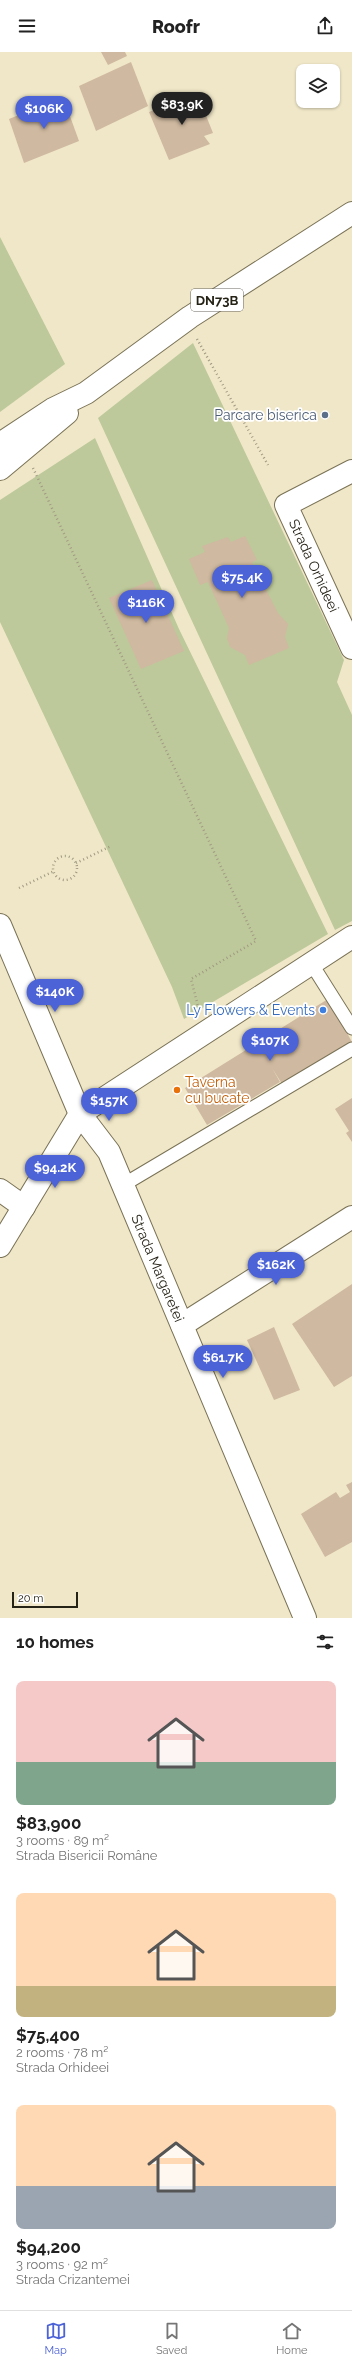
<!DOCTYPE html>
<html lang="en">
<head>
<meta charset="utf-8">
<style>
	:root { --surface:#fff; --page:#f6f6f6; --text:#222; --muted:#767676; --line:#e0e0e0; --accent:#4c62d7 }
	body { margin:0; font-family:Raleway,sans-serif; background:var(--page); color:var(--text); height:100vh; display:flex; flex-direction:column; font-size:15px; white-space:nowrap }
	* { box-sizing:border-box; margin:0 }
	p { font-size:13px; color:var(--muted) }
	.icon { flex:none; width:22px; height:22px; fill:none; stroke:currentColor; stroke-width:2; stroke-linecap:round; stroke-linejoin:round }
	.map { position:relative; height:1566px; overflow:hidden }
	.details { display:flex; flex-direction:column; background:var(--surface); flex:1 }
	.details>* { flex:none }
	.controls { position:absolute; left:296px; top:12px; display:grid; gap:8px }
	.controls a { display:grid; place-items:center; width:44px; height:44px; border-radius:8px; background:var(--surface); box-shadow:0 1px 3px #0004; font-size:20px }
	.scale { position:absolute; left:12px; bottom:10px; width:66px; box-sizing:border-box; padding-left:4px; border:2px solid #252216; border-top:0; font-size:11px; line-height:14px; white-space:nowrap; color:#252216; -webkit-text-stroke:3px #fff; paint-order:stroke }
	.price { position:absolute; translate:-50% -34px; padding:0 9px; border-radius:14px; background:var(--accent); color:#fff; font-size:13px; line-height:26px; filter:drop-shadow(0 1px 2px #0008) }
	.price::after { content:''; position:absolute; left:50%; top:24px; width:12px; height:9px; margin-left:-6px; background:inherit; clip-path:polygon(0 0,100% 0,50% 100%) }
	.price.current { background:#222; color:#fff }
	ul { padding:0; list-style:none }
	li { display:grid; align-content:center; gap:8px; height:212px; padding:0 16px }
	li span { display:grid; place-items:center; height:124px; border-radius:8px; color:#555 }
	li>.icon { margin-inline-start:auto }
	span .icon { width:72px; height:72px; fill:#fffc; stroke-width:1 }
	li b { font-size:17px }
	h2 { display:flex; justify-content:space-between; align-items:center; height:48px; padding:0 16px; font-size:17px }
	header { display:flex; justify-content:space-between; align-items:center; height:52px; padding:0 16px; background:var(--surface); font-size:18px; font-weight:800 }
	.tabs { display:flex; justify-content:space-around; align-items:center; height:56px; border-top:1px solid var(--line); background:var(--surface); font-size:11px; color:var(--muted) }
	.tabs a { display:grid; justify-items:center; gap:2px }
	.tabs .current { color:var(--accent) }
	.map>svg:first-child { display:block }
	.green { fill:#bdc99a }
	.building { fill:#cfb9a0 }
	.lines { fill:none; stroke-linecap:round; stroke-linejoin:round }
	.lane-casing { stroke:#7a7256; stroke-width:15 }
	.street-casing { stroke:#7a7256; stroke-width:24 }
	.primary-casing { stroke:#7a7256; stroke-width:24 }
	.path { stroke:#a19a83; stroke-width:2.5; stroke-dasharray:1 3; stroke-linecap:butt }
	.lane { stroke:#fff; stroke-width:13 }
	.street { stroke:#fff; stroke-width:22 }
	.primary { stroke:#fff; stroke-width:22 }
	.service-dot { fill:#5c6f8a; stroke:#fff; stroke-width:1.5 }
	.shop-dot { fill:#3f7fe0; stroke:#fff; stroke-width:1.5 }
	.food-dot { fill:#e8710a; stroke:#fff; stroke-width:1.5 }
	.labels { text-anchor:middle; dominant-baseline:central; stroke-width:3.5; stroke-linejoin:round; paint-order:stroke }
	.shield { fill:#fff; stroke:#66645c; stroke-width:1 }
	.shield-label { font-size:13px; font-weight:bold; fill:#252216 }
	.service-label { font-size:14px; fill:#4e5e75; stroke:#fff; text-anchor:end }
	.street-label { font-size:14px; fill:#252216; stroke:#fff }
	.shop-label { font-size:14px; fill:#366cbe; stroke:#fff; text-anchor:end }
	.food-label { font-size:14px; fill:#c56008; stroke:#fff; text-anchor:start }
</style>
</head>
<body>
<header><svg class="icon" aria-label="menu" viewBox="0 0 24 24"><path d="M4 6h16M4 12h16M4 18h16"/></svg>Roofr<svg class="icon" aria-label="share" viewBox="0 0 24 24"><path d="M12 15V3M7 8l5-5 5 5M5 13v7h14v-7"/></svg></header>
<div class="map">
<svg width="352" height="1566" viewBox="0 0 352 1566">
	<rect width="100%" height="100%" fill="#f0e7c8"/>
	<g class="green">
		<polygon points="0,185 65,312 0,360"/>
		<polygon points="193,291 344,608 337,630 352,663 352,869 335,878 98,366"/>
		<polygon points="95,386 179,577 328,882 184,967 172,935 0,570 0,448"/>
	</g>
	<g class="building">
		<polygon points="101,0 125,0 127,4 108,13"/>
		<polygon points="131,10 148,54 96,79 79,34"/>
		<polygon points="197,41 213,81 204,84 210,92 169,108 149,60"/>
		<polygon points="63,45 79,89 24,111 9,67"/>
		<polygon points="245,484 257,508 252,510 278,561 288,572 285,585 289,596 249,613 245,603 230,595 227,586 229,576 208,530 200,533 189,507 205,500 202,494 228,485 231,490"/>
		<polygon points="152,528 184,599 141,617 109,546"/>
		<polygon points="328,947 352,990 282,1032 272,1016 280,1030 207,1073 185,1036"/>
		<polygon points="352,1046 352,1090 346,1081 349,1079 335,1057"/>
		<polygon points="352,1232 352,1324 334,1335 292,1272"/>
		<polygon points="274,1275 300,1338 274,1348 247,1288"/>
		<polygon points="352,1430 352,1490 325,1505 301,1462 336,1440 340,1446 350,1440 346,1433"/>
	</g>
	<g class="lines">
		<g class="lane-casing">
			<g id="lane">
				<polyline points="311,911 352,976"/>
				<polyline points="123,1133 352,997"/>
			</g>
		</g>
		<g class="street-casing">
			<g id="street">
				<path id="s1" d="M352 419 286 453 352 596"/>
				<path id="s2" d="M0 873 80 1062 109 1100 305 1566"/>
				<polyline points="0,1138 24,1155"/>
				<polyline points="0,1194 80,1062 352,885"/>
				<polyline points="182,1273 352,1165"/>
			</g>
		</g>
		<g class="primary-casing">
			<g id="primary">
				<polyline points="0,392 53,357 86,341 190,265 352,161"/>
				<polyline points="0,417 67,361"/>
			</g>
		</g>
		<g class="path">
			<polyline points="197,287 268,413"/>
			<polyline points="33,416 256,889 191,927 199,958"/>
			<circle cx="65" cy="816" r="12"/>
			<polyline points="76,811 111,794"/>
			<polyline points="19,836 54,819"/>
		</g>
		<use href="#lane" class="lane"/>
		<use href="#street" class="street"/>
		<use href="#primary" class="primary"/>
	</g>
	<circle class="service-dot" cx="325" cy="363" r="4"/>
	<circle class="shop-dot" cx="323" cy="958" r="4"/>
	<circle class="food-dot" cx="177" cy="1038" r="4"/>
	<g class="labels">
		<rect class="shield" x="191" y="237" width="52" height="22" rx="3"/>
		<g class="shield-label">
			<text x="217" y="248">DN73B</text>
		</g>
		<g class="service-label">
			<text x="317" y="363">Parcare biserica</text>
		</g>
		<g class="street-label">
			<text stroke="none"><textPath href="#s1" startOffset="141">Strada Orhideei</textPath></text>
			<text stroke="none"><textPath href="#s2" startOffset="379">Strada Margaretei</textPath></text>
		</g>
		<g class="shop-label">
			<text x="315" y="958">Ly Flowers &amp; Events</text>
		</g>
		<g class="food-label">
			<text x="185" y="1030">Taverna<tspan x="185" dy="16">cu bucate</tspan></text>
		</g>
	</g>
</svg>
<div class="controls">
<a><svg class="icon" aria-label="layers" viewBox="0 0 24 24"><path d="M12 4l9 5-9 5-9-5zM3 14l9 5 9-5"/></svg></a>
</div>
<div class="scale">20 m</div>
<b class="price current" style="left:182px;top:74px">$83.9K</b>
<b class="price" style="left:44px;top:78px">$106K</b>
<b class="price" style="left:242px;top:547px">$75.4K</b>
<b class="price" style="left:146px;top:572px">$116K</b>
<b class="price" style="left:55px;top:961px">$140K</b>
<b class="price" style="left:270px;top:1010px">$107K</b>
<b class="price" style="left:109px;top:1070px">$157K</b>
<b class="price" style="left:55px;top:1137px">$94.2K</b>
<b class="price" style="left:276px;top:1234px">$162K</b>
<b class="price" style="left:223px;top:1327px">$61.7K</b>
</div>
<section class="details">
<h2>10 homes<svg class="icon" aria-label="filters" viewBox="0 0 24 24"><path d="M4 7h16M4 17h16"/><circle cx="9" cy="7" r="2"/><circle cx="15" cy="17" r="2"/></svg></h2>
<ul>
<li><span style="background:linear-gradient(#f6c9c9 65%,#7fa58c 0)"><svg class="icon" aria-label="home" viewBox="0 0 24 24"><path d="M3 11l9-7 9 7M6 9v11h12V9"/></svg></span><div><b>$83,900</b><p>3 rooms · 89 m²</p><p>Strada Bisericii Române</p></div></li>
<li><span style="background:linear-gradient(#ffd9b3 75%,#c2b280 0)"><svg class="icon" aria-label="home" viewBox="0 0 24 24"><path d="M3 11l9-7 9 7M6 9v11h12V9"/></svg></span><div><b>$75,400</b><p>2 rooms · 78 m²</p><p>Strada Orhideei</p></div></li>
<li><span style="background:linear-gradient(#ffd9b3 65%,#9aa5b1 0)"><svg class="icon" aria-label="home" viewBox="0 0 24 24"><path d="M3 11l9-7 9 7M6 9v11h12V9"/></svg></span><div><b>$94,200</b><p>3 rooms · 92 m²</p><p>Strada Crizantemei</p></div></li>
</ul>
</section>
<nav class="tabs">
<a class="current"><svg class="icon" aria-label="map" viewBox="0 0 24 24"><path d="M3 6l6-2 6 2 6-2v14l-6 2-6-2-6 2zM9 4v14M15 6v14"/></svg>Map</a>
<a><svg class="icon" aria-label="saved" viewBox="0 0 24 24"><path d="M7 4h10v16l-5-4-5 4z"/></svg>Saved</a>
<a><svg class="icon" aria-label="home" viewBox="0 0 24 24"><path d="M3 11l9-7 9 7M6 9v11h12V9"/></svg>Home</a>
</nav>
</body>
</html>
